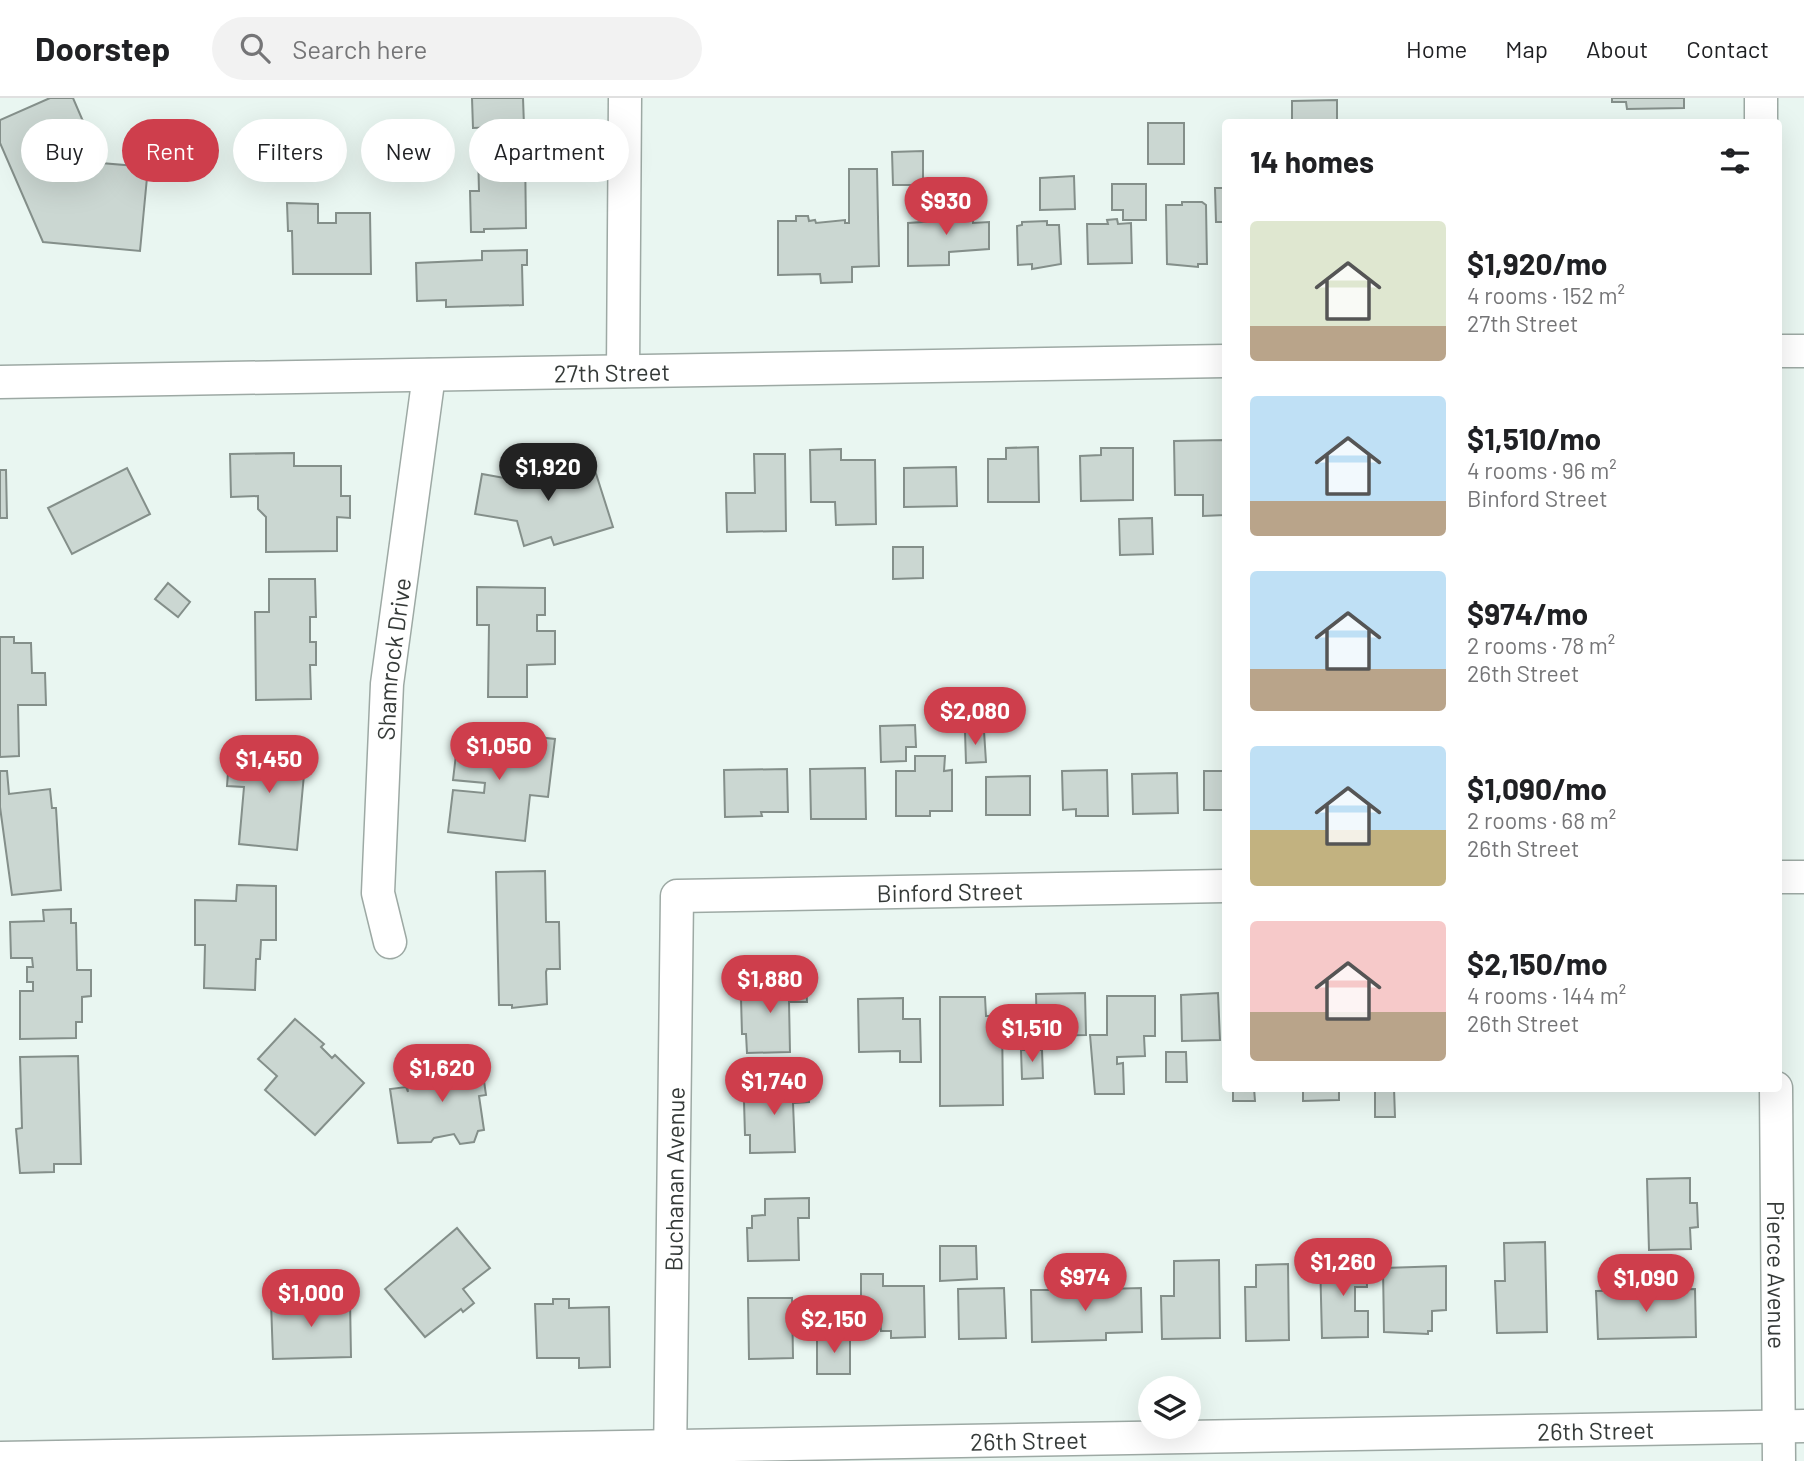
<!DOCTYPE html>
<html lang="en">
<head>
<meta charset="utf-8">
<style>
	:root { --surface:#fff; --page:#f2f2f2; --text:#202124; --muted:#757577; --line:#e0e0e0; --accent:#ce3e4c }
	body { margin:0; font-family:Barlow,sans-serif; background:var(--page); color:var(--text); height:100vh; display:flex; flex-direction:column; font-size:26px; white-space:nowrap }
	* { box-sizing:border-box; margin:0 }
	p { font-size:23px; color:var(--muted) }
	.icon { flex:none; width:38px; height:38px; fill:none; stroke:currentColor; stroke-width:2; stroke-linecap:round; stroke-linejoin:round }
	.map { position:relative; flex:1; overflow:hidden }
	.sheet { position:absolute; left:1222px; top:21px; width:560px; height:973px; display:flex; flex-direction:column; background:var(--surface); border-radius:7px; box-shadow:0 7px 28px #0002 }
	.sheet>* { flex:none }
	.hud { position:absolute; left:21px; top:21px; width:665px; height:63px; display:flex; gap:14px }
	.tools { position:absolute; left:1138px; top:1278px; display:grid; gap:14px }
	.tools a { display:grid; place-items:center; width:63px; height:63px; border-radius:50%; background:var(--surface); box-shadow:0 7px 28px #0002; font-size:35px }
	.price { position:absolute; translate:-50% -60px; padding:0 16px; border-radius:24px; background:var(--accent); color:#fff; font-size:23px; line-height:46px; filter:drop-shadow(0 2px 4px #0008) }
	.price::after { content:''; position:absolute; left:50%; top:42px; width:21px; height:16px; margin-left:-10px; background:inherit; clip-path:polygon(0 0,100% 0,50% 100%) }
	.price.active { background:#222; color:#fff }
	ul { padding:0; list-style:none }
	li { display:flex; align-items:center; gap:21px; height:175px; padding:0 28px }
	li span { display:grid; place-items:center; flex:none; width:196px; height:140px; border-radius:7px; color:#555 }
	li>.icon { margin-inline-start:auto }
	span .icon { width:84px; height:84px; fill:#fffc; stroke-width:1 }
	li b { font-size:30px }
	h2 { display:flex; justify-content:space-between; align-items:center; height:84px; padding:0 28px; font-size:30px }
	.chip { padding:0 24px; border-radius:32px; background:var(--surface); box-shadow:0 7px 28px #0002; font-size:24px; line-height:63px }
	.chip.active { background:var(--accent); color:#fff }
	header { display:flex; align-items:center; gap:42px; box-sizing:border-box; height:98px; padding:0 35px; background:var(--surface); border-bottom:2px solid var(--line) }
	header strong { font-size:33px }
	nav { display:flex; gap:38px; margin-inline-start:auto; font-size:24px }
	.search { width:490px; height:63px; background:var(--page); display:flex; align-items:center; gap:18px; box-sizing:border-box; padding:0 24px; border-radius:38px; color:var(--muted); font-size:26px }
	.map>svg:first-child { display:block }
	.building { fill:#cbd7d2; stroke:#848f8a; stroke-width:2 }
	.lines { fill:none; stroke-linecap:round; stroke-linejoin:round }
	.minor-casing { stroke:#9da9a4; stroke-width:35 }
	.minor { stroke:#fff; stroke-width:32 }
	.labels { text-anchor:middle; dominant-baseline:central; stroke-width:6; stroke-linejoin:round; paint-order:stroke }
	.street-label { font-size:24px; fill:#353a38; stroke:#fff }
</style>
</head>
<body>
<header>
<strong>Doorstep</strong>
<div class="search"><svg class="icon" aria-label="search" viewBox="0 0 24 24"><circle cx="10" cy="10" r="6"/><path d="M15 15l6 6"/></svg>Search here</div>
<nav><a>Home</a><a>Map</a><a>About</a><a>Contact</a></nav>
</header>
<div class="map">
<svg width="1804" height="1363" viewBox="0 0 1804 1363">
	<rect width="100%" height="100%" fill="#e9f6f1"/>
	<g class="building">
		<polygon points="50,0 73,0 101,65 148,69 140,153 43,144 0,45 0,22"/>
		<polygon points="472,0 523,0 524,28 473,30"/>
		<polygon points="1612,0 1684,0 1684,10 1627,11 1626,4 1612,4"/>
		<polygon points="1337,2 1337,24 1292,24 1292,3"/>
		<rect x="1148" y="25" width="36" height="41"/>
		<polygon points="525,53 526,130 484,131 484,134 471,134 470,93 479,93 478,54"/>
		<polygon points="923,53 923,87 893,87 892,54"/>
		<polygon points="849,71 877,71 879,168 852,169 852,184 821,185 820,176 778,177 778,123 796,123 796,118 808,118 809,123 815,122 816,125 845,122 845,125 849,125"/>
		<polygon points="1074,78 1075,111 1040,112 1040,80"/>
		<polygon points="1112,86 1146,86 1146,122 1123,122 1123,112 1112,112"/>
		<polygon points="1215,90 1225,90 1225,124 1216,124"/>
		<polygon points="973,104 973,125 989,124 989,151 949,154 949,167 908,168 908,125 953,122 952,105"/>
		<polygon points="1182,104 1202,104 1206,107 1207,166 1198,166 1198,169 1167,166 1166,107 1182,107"/>
		<polygon points="287,105 318,106 318,125 336,125 336,115 370,115 371,176 293,176 292,133 288,133"/>
		<polygon points="1117,121 1118,126 1131,125 1132,165 1088,166 1087,126 1108,126 1107,122"/>
		<polygon points="1047,123 1047,127 1059,127 1061,166 1032,171 1032,166 1018,167 1017,128 1022,127 1022,124"/>
		<polygon points="527,152 527,167 522,167 523,207 446,209 446,202 417,203 416,165 482,162 482,153"/>
		<polygon points="1225,342 1225,417 1203,418 1203,397 1175,397 1174,343"/>
		<polygon points="1038,349 1039,404 988,404 988,361 1006,361 1006,350"/>
		<polygon points="1101,350 1133,350 1133,402 1081,403 1080,358 1101,357"/>
		<polygon points="841,351 841,362 875,362 876,426 836,427 835,404 811,404 810,352"/>
		<polygon points="294,355 294,368 341,368 341,398 350,398 350,420 337,419 337,453 266,454 266,419 258,411 258,398 231,399 230,356"/>
		<polygon points="754,356 785,356 786,433 727,434 726,395 755,395"/>
		<polygon points="587,359 591,360 613,429 554,447 551,439 524,448 517,423 475,416 482,376 516,382"/>
		<polygon points="956,369 957,408 904,409 904,370"/>
		<polygon points="127,370 150,416 72,456 48,410"/>
		<polygon points="0,372 6,372 7,420 0,420"/>
		<polygon points="1152,420 1153,456 1120,457 1119,421"/>
		<polygon points="893,449 923,449 923,480 893,481"/>
		<polygon points="269,481 315,481 316,519 310,519 310,544 316,544 316,567 310,567 311,601 256,602 255,514 269,514"/>
		<polygon points="168,485 190,504 178,519 155,501"/>
		<polygon points="477,489 545,490 545,517 537,517 537,533 555,533 555,566 527,567 527,599 488,599 489,527 477,527"/>
		<polygon points="0,539 14,539 14,545 31,545 32,575 45,575 46,607 18,607 19,658 0,659"/>
		<polygon points="915,627 916,649 906,649 906,663 881,664 880,628"/>
		<polygon points="459,631 555,641 548,699 530,697 525,743 448,734 453,692 484,695 485,685 453,682"/>
		<polygon points="965,633 984,633 986,664 966,665"/>
		<polygon points="230,648 306,655 297,752 239,746 244,689 227,688"/>
		<polygon points="915,658 945,658 944,673 952,672 952,713 930,713 930,718 896,718 896,673 915,673"/>
		<polygon points="865,670 866,721 811,721 810,671"/>
		<polygon points="787,671 788,714 761,714 762,718 725,719 724,672"/>
		<polygon points="1107,672 1108,718 1076,718 1076,711 1063,712 1062,673"/>
		<polygon points="0,673 7,673 9,696 50,691 52,710 56,710 61,792 12,797 0,709"/>
		<rect x="1204" y="673" width="21" height="39"/>
		<polygon points="1177,675 1178,715 1133,716 1132,676"/>
		<polygon points="1030,678 1030,717 986,717 986,679"/>
		<polygon points="545,773 546,824 559,824 560,871 547,871 546,874 547,906 512,910 512,907 499,907 496,774"/>
		<polygon points="237,787 276,788 276,842 261,842 260,861 256,861 255,892 204,890 205,847 195,847 195,802 236,803"/>
		<polygon points="71,811 71,825 76,825 77,872 91,872 91,898 82,899 82,924 76,924 76,940 20,941 20,893 33,893 33,884 27,884 27,869 33,869 32,860 11,860 10,824 44,823 43,812"/>
		<polygon points="754,883 806,883 807,904 789,904 790,954 747,955 746,936 742,936 741,900 754,900"/>
		<polygon points="1085,895 1086,937 1037,938 1036,896"/>
		<polygon points="1218,895 1220,942 1182,943 1181,897"/>
		<polygon points="1107,898 1155,898 1155,938 1144,938 1145,958 1117,959 1117,966 1123,965 1124,996 1095,996 1090,937 1107,937"/>
		<polygon points="940,899 985,899 986,918 1002,918 1003,1007 940,1008"/>
		<polygon points="903,900 903,921 920,921 921,964 900,964 900,953 859,954 858,901"/>
		<polygon points="295,921 324,946 321,949 332,960 335,957 364,985 315,1037 265,992 277,978 258,961"/>
		<polygon points="1021,952 1042,952 1043,980 1022,981"/>
		<polygon points="1166,954 1186,954 1187,984 1166,984"/>
		<polygon points="480,955 486,997 479,998 484,1032 478,1033 474,1044 460,1046 454,1036 434,1040 431,1044 398,1045 390,991 406,989 408,994 407,988 423,985 422,979 438,976 440,987 445,985 441,960 446,962"/>
		<polygon points="78,958 81,1066 54,1066 54,1074 20,1075 16,1031 22,1030 20,959"/>
		<polygon points="808,984 809,1004 793,1005 795,1054 750,1055 750,1037 745,1037 744,1003 761,1002 761,986"/>
		<polygon points="1233,990 1254,990 1255,1003 1233,1003"/>
		<polygon points="1303,990 1339,990 1339,1002 1303,1003"/>
		<polygon points="1375,990 1394,990 1395,1019 1375,1019"/>
		<polygon points="1690,1080 1690,1105 1697,1105 1698,1129 1690,1130 1691,1151 1649,1152 1647,1081"/>
		<polygon points="809,1100 809,1120 798,1120 799,1162 748,1163 747,1130 752,1130 752,1118 765,1117 765,1101"/>
		<polygon points="457,1130 490,1170 463,1191 474,1205 463,1214 461,1211 425,1239 385,1191"/>
		<polygon points="1545,1144 1547,1234 1497,1235 1495,1183 1505,1183 1504,1145"/>
		<polygon points="940,1148 976,1148 977,1181 940,1183"/>
		<polygon points="1320,1161 1366,1161 1367,1189 1355,1189 1355,1213 1368,1213 1368,1239 1322,1240"/>
		<polygon points="1219,1162 1220,1240 1162,1241 1161,1198 1174,1198 1174,1163"/>
		<polygon points="1288,1166 1289,1242 1246,1243 1245,1189 1256,1189 1256,1167"/>
		<polygon points="1446,1168 1446,1212 1432,1213 1432,1233 1428,1233 1428,1236 1384,1234 1383,1170"/>
		<polygon points="861,1176 883,1176 883,1188 924,1188 925,1239 891,1240 891,1233 881,1233 880,1218 861,1218"/>
		<polygon points="1106,1185 1106,1191 1141,1190 1142,1234 1106,1235 1106,1242 1032,1244 1031,1192 1060,1192 1060,1186"/>
		<polygon points="1004,1190 1006,1240 959,1241 958,1191"/>
		<polygon points="1695,1191 1696,1239 1598,1241 1596,1193"/>
		<polygon points="748,1200 792,1200 793,1260 749,1261"/>
		<polygon points="553,1201 569,1201 569,1210 609,1209 610,1269 579,1270 579,1260 537,1260 535,1206 553,1206"/>
		<polygon points="350,1202 351,1259 273,1261 271,1204"/>
		<polygon points="850,1238 850,1276 817,1276 817,1239"/>
	</g>
	<g class="lines">
		<g class="minor-casing">
			<g id="minor">
				<polyline points="1761,0 1761,24"/>
				<polyline points="1778,253 1804,253"/>
				<polyline points="623,273 625,0"/>
				<path id="s1" d="M0 284 1225 263"/>
				<polyline points="1778,779 1804,779"/>
				<path id="s2" d="M390 844 378 795 387 586 429 277"/>
				<path id="s3" d="M1776 990 1779 1363"/>
				<path id="s4" d="M0 1360 1804 1328"/>
				<path id="s5" d="M670 1363 677 798 1225 788"/>
			</g>
		</g>
		<use href="#minor" class="minor"/>
	</g>
	<g class="labels">
		<g class="street-label">
			<text stroke="none"><textPath href="#s1" startOffset="612">27th Street</textPath></text>
			<text stroke="none"><textPath href="#s2" startOffset="285">Shamrock Drive</textPath></text>
			<text stroke="none"><textPath href="#s5" startOffset="838">Binford Street</textPath></text>
			<text stroke="none"><textPath href="#s5" startOffset="282">Buchanan Avenue</textPath></text>
			<text stroke="none"><textPath href="#s3" startOffset="187">Pierce Avenue</textPath></text>
			<text stroke="none"><textPath href="#s4" startOffset="1596">26th Street</textPath></text>
			<text stroke="none"><textPath href="#s4" startOffset="1029">26th Street</textPath></text>
		</g>
	</g>
</svg>
<div class="tools">
<a><svg class="icon" aria-label="layers" viewBox="0 0 24 24"><path d="M12 4l9 5-9 5-9-5zM3 14l9 5 9-5"/></svg></a>
</div>
<b class="price" style="left:946px;top:139px">$930</b>
<b class="price active" style="left:548px;top:405px">$1,920</b>
<b class="price" style="left:975px;top:649px">$2,080</b>
<b class="price" style="left:499px;top:684px">$1,050</b>
<b class="price" style="left:269px;top:697px">$1,450</b>
<b class="price" style="left:770px;top:917px">$1,880</b>
<b class="price" style="left:1032px;top:966px">$1,510</b>
<b class="price" style="left:442px;top:1006px">$1,620</b>
<b class="price" style="left:774px;top:1019px">$1,740</b>
<b class="price" style="left:1343px;top:1200px">$1,260</b>
<b class="price" style="left:1085px;top:1215px">$974</b>
<b class="price" style="left:1646px;top:1216px">$1,090</b>
<b class="price" style="left:311px;top:1231px">$1,000</b>
<b class="price" style="left:834px;top:1257px">$2,150</b>
<div class="hud">
<a class="chip">Buy</a>
<a class="chip active">Rent</a>
<a class="chip">Filters</a>
<a class="chip">New</a>
<a class="chip">Apartment</a>
</div>
<section class="sheet">
<h2>14 homes<svg class="icon" aria-label="filters" viewBox="0 0 24 24"><path d="M4 7h16M4 17h16"/><circle cx="9" cy="7" r="2"/><circle cx="15" cy="17" r="2"/></svg></h2>
<ul>
<li><span style="background:linear-gradient(#dfe7d0 75%,#b9a48a 0)"><svg class="icon" aria-label="home" viewBox="0 0 24 24"><path d="M3 11l9-7 9 7M6 9v11h12V9"/></svg></span><div><b>$1,920/mo</b><p>4 rooms · 152 m²</p><p>27th Street</p></div></li>
<li><span style="background:linear-gradient(#bfe0f5 75%,#b9a48a 0)"><svg class="icon" aria-label="home" viewBox="0 0 24 24"><path d="M3 11l9-7 9 7M6 9v11h12V9"/></svg></span><div><b>$1,510/mo</b><p>4 rooms · 96 m²</p><p>Binford Street</p></div></li>
<li><span style="background:linear-gradient(#bfe0f5 70%,#b9a48a 0)"><svg class="icon" aria-label="home" viewBox="0 0 24 24"><path d="M3 11l9-7 9 7M6 9v11h12V9"/></svg></span><div><b>$974/mo</b><p>2 rooms · 78 m²</p><p>26th Street</p></div></li>
<li><span style="background:linear-gradient(#bfe0f5 60%,#c2b280 0)"><svg class="icon" aria-label="home" viewBox="0 0 24 24"><path d="M3 11l9-7 9 7M6 9v11h12V9"/></svg></span><div><b>$1,090/mo</b><p>2 rooms · 68 m²</p><p>26th Street</p></div></li>
<li><span style="background:linear-gradient(#f6c9c9 65%,#b9a48a 0)"><svg class="icon" aria-label="home" viewBox="0 0 24 24"><path d="M3 11l9-7 9 7M6 9v11h12V9"/></svg></span><div><b>$2,150/mo</b><p>4 rooms · 144 m²</p><p>26th Street</p></div></li>
</ul>
</section>
</div>
</body>
</html>
